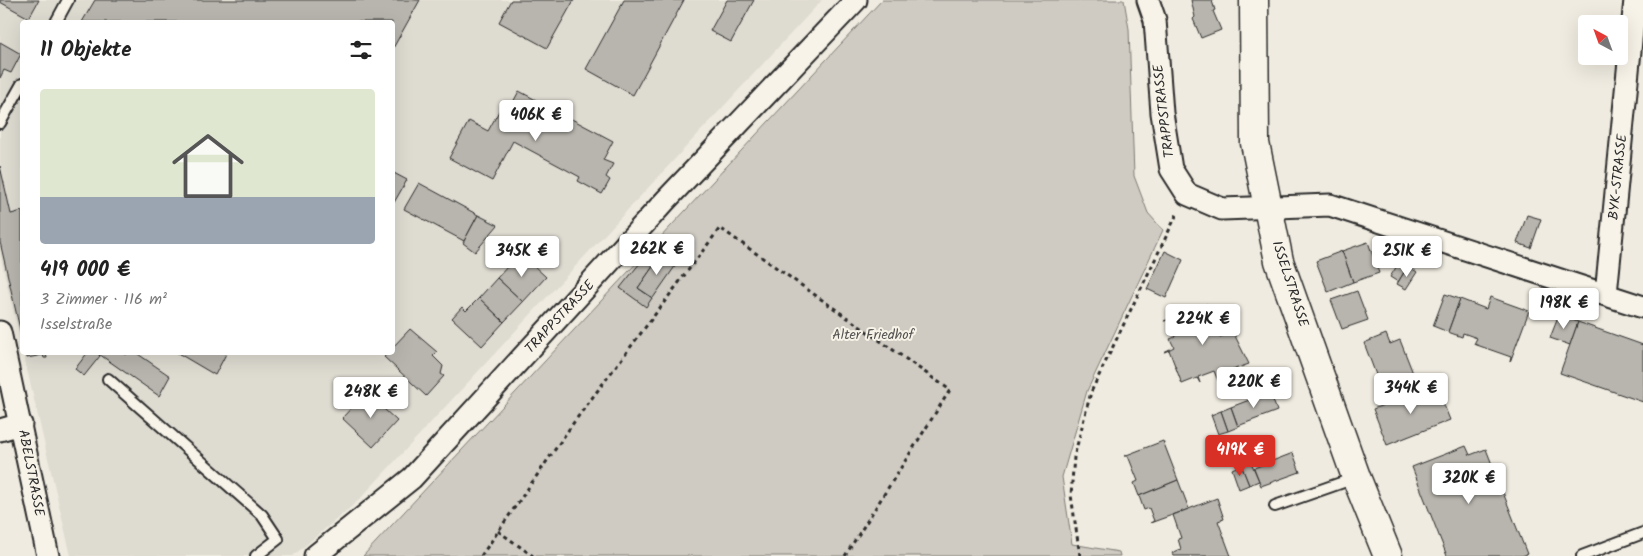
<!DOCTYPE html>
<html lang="de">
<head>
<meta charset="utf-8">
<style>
	:root { --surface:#fff; --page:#f6f6f6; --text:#222; --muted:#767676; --accent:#d93025 }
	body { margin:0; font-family:Kalam,sans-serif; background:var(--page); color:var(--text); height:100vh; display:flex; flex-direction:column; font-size:19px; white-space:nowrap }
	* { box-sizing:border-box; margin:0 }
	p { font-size:16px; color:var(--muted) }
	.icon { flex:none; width:28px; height:28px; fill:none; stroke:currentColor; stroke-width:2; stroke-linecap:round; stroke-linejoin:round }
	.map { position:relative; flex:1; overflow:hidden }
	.side { position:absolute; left:20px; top:20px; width:375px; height:335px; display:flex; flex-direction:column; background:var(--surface); border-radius:5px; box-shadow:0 5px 20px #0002 }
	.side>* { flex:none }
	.needle { width:32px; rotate:319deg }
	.fabs { position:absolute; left:1578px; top:15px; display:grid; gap:10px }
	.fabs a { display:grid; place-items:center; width:50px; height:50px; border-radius:5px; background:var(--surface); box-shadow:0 5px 20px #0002; font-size:25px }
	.price { position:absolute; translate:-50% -42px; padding:0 11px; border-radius:5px; background:#fff; color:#222; font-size:16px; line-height:32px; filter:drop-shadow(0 1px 2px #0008) }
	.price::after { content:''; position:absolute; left:50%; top:30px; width:15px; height:11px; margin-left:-8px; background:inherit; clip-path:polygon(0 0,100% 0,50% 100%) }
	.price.active { background:var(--accent); color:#fff }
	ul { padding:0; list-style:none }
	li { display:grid; align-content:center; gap:10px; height:265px; padding:0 20px }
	li span { display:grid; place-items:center; height:155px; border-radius:5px; color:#555 }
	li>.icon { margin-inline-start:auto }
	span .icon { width:90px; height:90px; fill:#fffc; stroke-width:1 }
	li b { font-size:21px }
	h2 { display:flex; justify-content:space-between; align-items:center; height:60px; padding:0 20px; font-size:21px }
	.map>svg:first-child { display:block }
	.built { fill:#dedbd1; fill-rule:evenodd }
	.green { fill:#cfcbc2; stroke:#7d7b76 }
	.building { fill:#b8b5ae; stroke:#2b2b2b }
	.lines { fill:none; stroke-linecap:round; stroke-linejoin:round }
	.service-casing { stroke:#2b2b2b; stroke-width:14 }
	.minor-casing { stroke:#2b2b2b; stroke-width:25 }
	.secondary-casing { stroke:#2b2b2b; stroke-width:31 }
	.path { stroke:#2b2b2b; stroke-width:3; stroke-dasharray:4 4; stroke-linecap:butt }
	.service { stroke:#f7f3e8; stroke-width:10 }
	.minor { stroke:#f7f3e8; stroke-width:21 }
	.secondary { stroke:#f7f3e8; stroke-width:28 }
	.labels { text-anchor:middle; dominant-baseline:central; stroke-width:4; stroke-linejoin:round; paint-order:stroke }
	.street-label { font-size:14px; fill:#2b2b2b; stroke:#f7f3e8 }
	.park-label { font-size:14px; fill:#545351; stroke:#f7f3e8 }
</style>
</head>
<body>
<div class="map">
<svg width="1643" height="556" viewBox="0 0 1643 556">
	<rect width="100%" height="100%" fill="#efebe0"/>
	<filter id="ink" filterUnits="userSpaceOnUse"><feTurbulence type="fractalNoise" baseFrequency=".02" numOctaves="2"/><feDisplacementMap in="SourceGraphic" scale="10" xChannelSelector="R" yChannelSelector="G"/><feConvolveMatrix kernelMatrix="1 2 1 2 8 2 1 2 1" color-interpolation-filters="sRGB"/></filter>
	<g filter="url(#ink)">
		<path class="built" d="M0 0H822L358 501 293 556H71L0 255ZM22 22H392V352H22Z"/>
		<polygon class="green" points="882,0 1124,0 1129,29 1134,176 1148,213 1163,230 1087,391 1062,477 1072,544 1119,552 1120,556 363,556"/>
		<g class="building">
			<polygon points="0,0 39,0 29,18 0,2"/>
			<polygon points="95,0 420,0 392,50 392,22 82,22"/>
			<polygon points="511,0 574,0 547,48 499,22"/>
			<polygon points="624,0 684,0 633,95 586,69"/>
			<polygon points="727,0 754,0 731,42 710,31"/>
			<polygon points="1191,0 1214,0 1212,1 1215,10 1213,11 1221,30 1201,38 1193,19 1195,17"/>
			<polygon points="0,42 21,54 11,73 4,70 0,78"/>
			<polygon points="519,91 613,141 603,160 613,164 606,177 610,180 602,194 578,181 580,177 513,141 492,181 449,158 469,121 488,131 503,104 510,108"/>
			<polygon points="0,166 11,214 22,211 22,338 0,242"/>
			<polygon points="392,172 407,180 392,206"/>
			<polygon points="419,183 478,215 464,241 404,209"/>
			<polygon points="478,215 498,225 475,252 463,243"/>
			<polygon points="1527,215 1541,219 1531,248 1517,243"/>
			<polygon points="1368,242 1379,273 1353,282 1342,251"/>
			<polygon points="652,248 661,255 638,288 652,298 646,307 620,288"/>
			<polygon points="1165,251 1183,260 1166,298 1147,289"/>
			<polygon points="1342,251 1353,282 1328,292 1316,261"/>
			<polygon points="520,253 546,277 523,302 497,278"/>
			<polygon points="661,255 676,265 653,298 638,288"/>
			<polygon points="1400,261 1408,266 1398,282 1390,277"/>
			<polygon points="1408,266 1417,272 1406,289 1397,284"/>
			<polygon points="497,278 523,302 504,322 479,298"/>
			<polygon points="1357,291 1368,320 1342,329 1331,300"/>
			<polygon points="1445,294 1460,299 1448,332 1433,326"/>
			<polygon points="1490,297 1529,311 1510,362 1511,357 1474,344 1477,338 1463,333 1462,337 1448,332 1460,299 1486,309"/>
			<polygon points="479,298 504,322 482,346 452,318 462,307 466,311"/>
			<polygon points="1207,304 1220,337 1233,332 1249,364 1235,369 1237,374 1234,369 1217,376 1218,381 1214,371 1198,377 1200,383 1197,378 1182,384 1169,350 1164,352 1174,347 1170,339 1175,337 1169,320 1164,321"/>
			<polygon points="1559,315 1578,322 1570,345 1550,338"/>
			<polygon points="1578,322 1643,345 1643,402 1560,373"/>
			<polygon points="410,329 437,352 433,356 443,366 441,374 444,376 426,396 384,357 389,352 392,352 392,348"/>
			<polygon points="1386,334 1390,344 1400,340 1420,391 1387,404 1364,343"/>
			<polygon points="26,352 52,352 46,354 47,358 44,358 43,355 27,358"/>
			<polygon points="88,352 96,352 100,356 84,376 75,369"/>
			<polygon points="96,352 123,352 126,355 127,352 135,352 170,376 159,396"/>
			<polygon points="176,352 227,352 215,375"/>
			<polygon points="1436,385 1450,420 1387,445 1373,409"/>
			<polygon points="1270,392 1277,411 1238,426 1231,407"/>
			<polygon points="376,393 389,404 384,409 397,421 373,447 342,418 356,403 361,407"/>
			<polygon points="1231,407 1238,427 1228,431 1221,411"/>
			<polygon points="1221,411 1228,431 1218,434 1211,415"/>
			<polygon points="1163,441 1178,480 1139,496 1134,483 1138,481 1128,456 1124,456"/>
			<polygon points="1466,446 1470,455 1486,449 1527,554 1522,556 1447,556 1412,467"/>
			<polygon points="1293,453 1300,472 1261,486 1254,468"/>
			<polygon points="1251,462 1259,481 1249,485 1241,465"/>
			<polygon points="1241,465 1249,485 1239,489 1232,469"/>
			<polygon points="1178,480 1189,509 1150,523 1154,521 1149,508 1144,510 1139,496"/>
			<polygon points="1217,498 1224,519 1218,521 1231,556 1174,556 1172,553 1181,549 1178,539 1181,538 1173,515"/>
		</g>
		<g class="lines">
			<g class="service-casing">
				<g id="service">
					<polyline points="56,22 68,0"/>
					<polyline points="0,123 22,84"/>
					<polyline points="108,379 262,515 278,539 256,556"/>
					<polyline points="1275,506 1355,478"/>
					<polyline points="1582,556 1643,533"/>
				</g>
			</g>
			<g class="minor-casing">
				<g id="minor">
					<polyline points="1148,0 1155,20 1162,113 1171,169 1187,194 1222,209 1330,205 1643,307"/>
					<polyline points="1606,294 1635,0"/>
					<polyline points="0,332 48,556"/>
					<polyline points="0,430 21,424"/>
					<polyline points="315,556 412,478 666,200 856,0"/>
				</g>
			</g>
			<g class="secondary-casing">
				<polyline id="secondary" points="1254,0 1255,143 1279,261 1356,477 1388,556"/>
			</g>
			<g class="path">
				<polyline points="498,531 533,556"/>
				<polyline points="481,556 574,422 720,228 950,390 845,556"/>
				<polyline points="1080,556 1071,495 1074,457 1091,392 1177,214"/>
			</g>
			<use href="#service" class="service"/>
			<use href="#minor" class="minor"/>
			<use href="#secondary" class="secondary"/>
		</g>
	</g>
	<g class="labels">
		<g class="street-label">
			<text transform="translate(1164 111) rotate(-97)">TRAPPSTRASSE</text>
			<text transform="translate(1618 177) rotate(-84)">BYK-STRASSE</text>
			<text transform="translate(1290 284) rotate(72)">ISSELSTRASSE</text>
			<text transform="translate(560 317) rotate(-47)">TRAPPSTRASSE</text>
			<text transform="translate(31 473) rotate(79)">ABELSTRASSE</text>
		</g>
		<g class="park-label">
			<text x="873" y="335">Alter Friedhof</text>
		</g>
	</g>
</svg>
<div class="fabs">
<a><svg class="needle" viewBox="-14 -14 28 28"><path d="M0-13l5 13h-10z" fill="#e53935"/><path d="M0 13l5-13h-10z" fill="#767676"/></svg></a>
</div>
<b class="price" style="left:536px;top:142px">406K €</b>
<b class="price" style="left:657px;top:276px">262K €</b>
<b class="price" style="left:522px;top:278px">345K €</b>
<b class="price" style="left:1407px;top:278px">251K €</b>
<b class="price" style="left:1564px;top:330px">198K €</b>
<b class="price" style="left:1203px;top:346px">224K €</b>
<b class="price" style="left:1254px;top:409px">220K €</b>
<b class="price" style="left:1411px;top:415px">344K €</b>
<b class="price" style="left:371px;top:419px">248K €</b>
<b class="price active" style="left:1240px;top:477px">419K €</b>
<b class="price" style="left:1469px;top:505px">320K €</b>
<section class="side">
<h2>11 Objekte<svg class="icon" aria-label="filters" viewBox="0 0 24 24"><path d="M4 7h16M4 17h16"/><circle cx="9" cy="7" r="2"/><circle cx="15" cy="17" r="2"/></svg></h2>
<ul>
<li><span style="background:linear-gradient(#dfe7d0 70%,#9aa5b1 0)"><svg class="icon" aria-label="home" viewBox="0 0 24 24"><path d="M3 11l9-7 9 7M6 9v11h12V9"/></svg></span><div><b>419 000 €</b><p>3 Zimmer · 116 m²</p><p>Isselstraße</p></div></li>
</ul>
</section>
</div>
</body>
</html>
